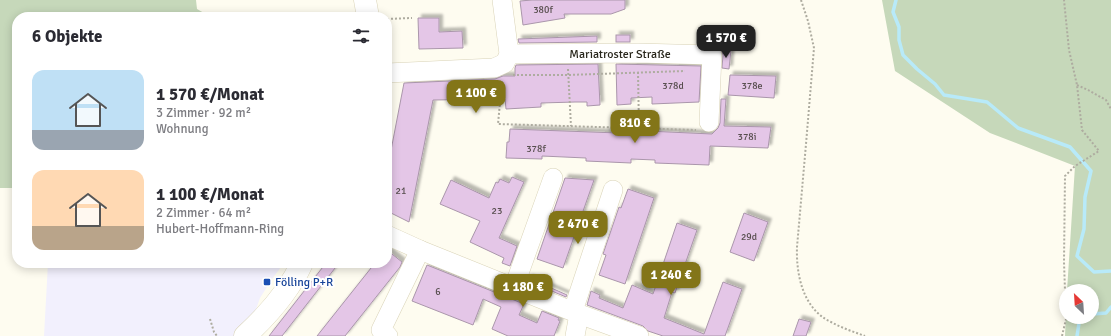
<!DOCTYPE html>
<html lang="de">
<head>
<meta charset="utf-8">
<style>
	:root { --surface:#fff; --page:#f2f2f3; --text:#2b2b33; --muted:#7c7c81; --accent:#837518 }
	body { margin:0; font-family:Signika,sans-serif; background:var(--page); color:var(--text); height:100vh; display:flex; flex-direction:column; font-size:15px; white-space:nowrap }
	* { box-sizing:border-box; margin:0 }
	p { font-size:13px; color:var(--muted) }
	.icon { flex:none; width:22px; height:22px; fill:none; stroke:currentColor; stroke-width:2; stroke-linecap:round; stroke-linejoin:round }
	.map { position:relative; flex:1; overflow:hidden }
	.details { position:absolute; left:12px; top:12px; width:380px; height:256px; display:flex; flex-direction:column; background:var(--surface); border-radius:16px; box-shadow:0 2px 10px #0003 }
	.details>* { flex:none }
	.needle { width:26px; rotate:335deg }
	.tools { position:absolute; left:1059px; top:284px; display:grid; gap:8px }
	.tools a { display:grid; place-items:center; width:40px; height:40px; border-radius:50%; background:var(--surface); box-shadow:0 2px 10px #0003; font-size:20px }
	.price { position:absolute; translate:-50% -34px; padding:0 9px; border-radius:8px; background:var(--accent); color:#fff; font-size:13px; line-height:26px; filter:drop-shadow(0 1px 2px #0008) }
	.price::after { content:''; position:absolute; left:50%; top:24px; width:12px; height:9px; margin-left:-6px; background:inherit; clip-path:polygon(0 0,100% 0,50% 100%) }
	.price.on { background:#222; color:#fff }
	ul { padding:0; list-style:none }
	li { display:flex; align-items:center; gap:12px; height:100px; padding:0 20px }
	li span { display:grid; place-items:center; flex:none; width:112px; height:80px; border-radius:12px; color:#555 }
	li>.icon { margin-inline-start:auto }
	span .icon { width:48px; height:48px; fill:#fffc; stroke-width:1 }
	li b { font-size:17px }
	h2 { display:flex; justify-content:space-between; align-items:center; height:48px; padding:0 20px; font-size:17px }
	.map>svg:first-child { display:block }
	.commercial { fill:#f2f0fd }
	.green { fill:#c6d8ba }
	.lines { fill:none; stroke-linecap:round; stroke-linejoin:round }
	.stream { stroke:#b8eaf9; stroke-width:3.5 }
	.building { fill:#e4c6e7; stroke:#aa96ab; filter:url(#shadow) }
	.minor-casing { stroke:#d9d3b7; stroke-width:20 }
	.major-casing { stroke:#d9d3b7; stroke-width:23 }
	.path { stroke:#aeaca0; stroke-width:2; stroke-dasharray:2 2; stroke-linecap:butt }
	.minor { stroke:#fff; stroke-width:19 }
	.major { stroke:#fff; stroke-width:22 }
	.transit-dot { fill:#1a4fb4; stroke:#fff; stroke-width:1.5 }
	.labels { text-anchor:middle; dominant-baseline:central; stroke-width:4; stroke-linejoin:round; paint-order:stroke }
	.number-label { font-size:10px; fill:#574e4e }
	.street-label { font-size:12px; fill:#28261b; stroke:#fff }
	.transit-label { font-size:12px; fill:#164399; stroke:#fff; text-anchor:start }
</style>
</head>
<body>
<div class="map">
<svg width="1111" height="336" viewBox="0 0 1111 336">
	<defs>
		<filter id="shadow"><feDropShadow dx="3.5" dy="-3.5" stdDeviation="1" flood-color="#0004"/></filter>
	</defs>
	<rect width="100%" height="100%" fill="#fefcf0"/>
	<polygon class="commercial" points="48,263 284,263 272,279 260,298 254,315 234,336 44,336"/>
	<g class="green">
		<polygon points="0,0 196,0 197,9 211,17 17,17 17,188 0,188"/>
		<polygon points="882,0 1111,0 1111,336 1065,336 1066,311 1066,317 1092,317 1092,291 1067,291 1075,166 990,133 895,71"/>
	</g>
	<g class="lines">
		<g class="stream">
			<polyline points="896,0 893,12 899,27 899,40 903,55 917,69 935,84 944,95 987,102 1018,128 1070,147 1091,171 1085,197 1084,229 1077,256 1094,272 1111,271"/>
			<polyline points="1092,314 1106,313 1111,307"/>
			<polyline points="1077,336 1080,317"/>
		</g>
	</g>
	<g class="building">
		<polygon points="532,0 625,0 625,9 611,14 564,14 565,18 523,25 520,1"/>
		<polygon points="418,18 439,18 439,32 462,31 463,48 419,49"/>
		<rect x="616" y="35" width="14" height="7"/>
		<polygon points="597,36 597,42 519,43 518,39"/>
		<polygon points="721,49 731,50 729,69 722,68 723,55"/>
		<polygon points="598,64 600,105 587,106 587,102 575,102 541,103 541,107 506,109 505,99 433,100 409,222 387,211 387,171 404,83 495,79 503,76 515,76 515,68 516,65"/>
		<polygon points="616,64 701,66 699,102 652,104 652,97 631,98 631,104 617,105"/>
		<polygon points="730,75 776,76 774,98 728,95"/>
		<polygon points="721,99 726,99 724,126 771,127 768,148 710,146 709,165 655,163 655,160 631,159 631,163 586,161 586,158 542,156 542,159 506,158 507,142 509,142 510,129 646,134 647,131 712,134 718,128 720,123"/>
		<polygon points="512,177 524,182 499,238 517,246 510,266 502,263 504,258 470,242 480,221 440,204 451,180 489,198 496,182 498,183 500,179 509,183"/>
		<polygon points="565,178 594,180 563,268 537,259"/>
		<polygon points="628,189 654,198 625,284 599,275 606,255 603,254 619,207 621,208"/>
		<polygon points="744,213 768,222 754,261 730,252"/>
		<polygon points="677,223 697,230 675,293 672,292 664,318 704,334 723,282 742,289 725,336 663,336 648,331 643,326 587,305 591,291 600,295 599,298 623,308 632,285 653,294"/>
		<polygon points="387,250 402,262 400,267 345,336 317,336 375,263 387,263"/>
		<polygon points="326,263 339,263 282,336 269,336"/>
		<polygon points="427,265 524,304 519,315 537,323 542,311 559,318 558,320 560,321 554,336 508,336 492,329 501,307 483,299 473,325 412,301"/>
		<polygon points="529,278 567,295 566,297 528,281"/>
		<polygon points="799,319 811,322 806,336 793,336"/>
	</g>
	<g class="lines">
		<g class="minor-casing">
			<g id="minor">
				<polyline points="509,54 638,53 712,55 709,122"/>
				<polyline points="387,73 494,68 505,63 509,54 502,0"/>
				<polyline points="387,235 420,250 579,314 639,336"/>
				<polyline points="514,287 553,178"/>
				<polyline points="573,311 613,190"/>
				<polyline points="388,336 381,330 420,250"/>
				<polyline points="575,336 579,314"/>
			</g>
		</g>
		<g class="major-casing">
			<g id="major">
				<polyline points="365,0 368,17"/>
				<path d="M245 336C268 315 289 291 302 263"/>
			</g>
		</g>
		<g class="path">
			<path d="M801 0 808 21 814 48 806 144 797 247C796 275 803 309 831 322 842 328 854 332 865 336"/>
			<polyline points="387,19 412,18"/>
			<polyline points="568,69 571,126"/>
			<polyline points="638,72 639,129"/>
			<polyline points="513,75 568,75 685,71"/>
			<polyline points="502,81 498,124 696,130"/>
			<polyline points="1077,85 1088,90 1106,100 1111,109"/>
			<polyline points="210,319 214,332 217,336"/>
			<polyline points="1062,336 1066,319 1064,262 1065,176 1075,166 1099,151 1082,130 1077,85 1069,50 1064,0"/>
		</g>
		<use href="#minor" class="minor"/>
		<use href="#major" class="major"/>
	</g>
	<rect class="transit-dot" x="263" y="278" width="8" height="8" rx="2"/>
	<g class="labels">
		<g class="number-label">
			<text x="543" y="10">380f</text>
			<text x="673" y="86">378d</text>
			<text x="752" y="86">378e</text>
			<text x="747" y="137">378i</text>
			<text x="536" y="149">378f</text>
			<text x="401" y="191">21</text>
			<text x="497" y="211">23</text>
			<text x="749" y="237">29d</text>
			<text x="438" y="292">6</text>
		</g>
		<g class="street-label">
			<text x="620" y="54">Mariatroster Straße</text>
		</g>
		<g class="transit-label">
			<text x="275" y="282">Fölling P+R</text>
		</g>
	</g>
</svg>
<div class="tools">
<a><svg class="needle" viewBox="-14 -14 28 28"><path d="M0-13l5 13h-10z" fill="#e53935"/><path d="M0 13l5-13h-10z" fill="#7c7c81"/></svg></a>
</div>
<b class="price on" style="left:726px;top:59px">1 570 €</b>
<b class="price" style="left:476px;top:114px">1 100 €</b>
<b class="price" style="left:635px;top:144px">810 €</b>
<b class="price" style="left:578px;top:245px">2 470 €</b>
<b class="price" style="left:671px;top:296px">1 240 €</b>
<b class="price" style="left:523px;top:308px">1 180 €</b>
<section class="details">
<h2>6 Objekte<svg class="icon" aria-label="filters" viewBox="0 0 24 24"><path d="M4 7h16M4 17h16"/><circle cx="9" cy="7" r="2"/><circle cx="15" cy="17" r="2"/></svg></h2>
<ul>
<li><span style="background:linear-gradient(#bfe0f5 75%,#9aa5b1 0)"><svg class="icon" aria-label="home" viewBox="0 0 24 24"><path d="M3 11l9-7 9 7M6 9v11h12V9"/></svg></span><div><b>1 570 €/Monat</b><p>3 Zimmer · 92 m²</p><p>Wohnung</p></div></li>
<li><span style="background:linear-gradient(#ffd9b3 70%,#b9a48a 0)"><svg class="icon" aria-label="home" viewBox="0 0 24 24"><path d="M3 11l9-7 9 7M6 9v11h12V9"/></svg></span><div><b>1 100 €/Monat</b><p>2 Zimmer · 64 m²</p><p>Hubert-Hoffmann-Ring</p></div></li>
</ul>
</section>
</div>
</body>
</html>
